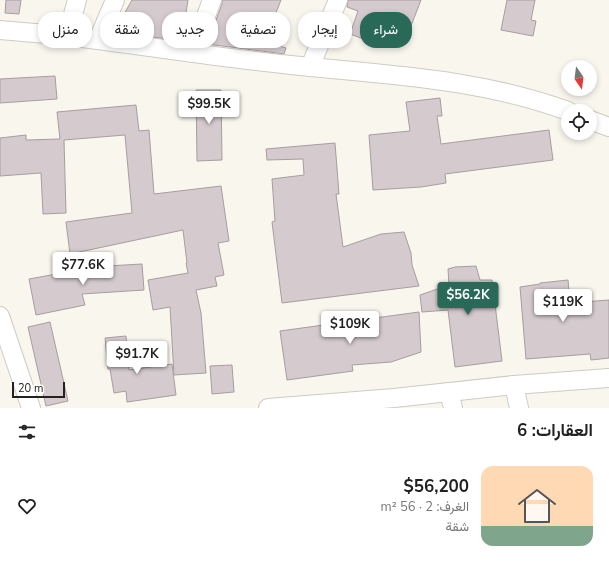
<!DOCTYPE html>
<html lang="ar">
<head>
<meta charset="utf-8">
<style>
	:root { --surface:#fff; --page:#f6f6f6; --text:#222; --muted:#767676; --accent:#296957 }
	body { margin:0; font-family:"Nunito Sans",Vazirmatn,sans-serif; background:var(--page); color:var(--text); direction:rtl; height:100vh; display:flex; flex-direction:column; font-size:15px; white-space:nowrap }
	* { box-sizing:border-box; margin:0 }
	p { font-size:13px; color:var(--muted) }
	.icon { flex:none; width:22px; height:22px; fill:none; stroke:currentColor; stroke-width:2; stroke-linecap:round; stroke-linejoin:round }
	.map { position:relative; height:408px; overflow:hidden; direction:ltr }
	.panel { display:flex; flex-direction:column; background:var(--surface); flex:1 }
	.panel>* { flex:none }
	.guide { position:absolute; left:12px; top:12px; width:400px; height:36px; direction:rtl; display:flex; gap:8px }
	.needle { width:26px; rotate:166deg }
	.fabs { position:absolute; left:561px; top:60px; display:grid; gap:8px }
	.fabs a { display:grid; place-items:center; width:36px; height:36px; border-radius:50%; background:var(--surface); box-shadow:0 2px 6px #0003; font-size:20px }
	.scale { position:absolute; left:12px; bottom:10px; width:53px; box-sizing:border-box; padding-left:4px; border:2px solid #23221f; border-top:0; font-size:11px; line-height:14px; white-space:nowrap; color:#23221f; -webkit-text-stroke:3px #fff; paint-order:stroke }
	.price { position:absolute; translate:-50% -34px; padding:0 9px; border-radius:4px; background:#fff; color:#222; font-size:13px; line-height:26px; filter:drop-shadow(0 1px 2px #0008) }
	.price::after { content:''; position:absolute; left:50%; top:24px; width:12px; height:9px; margin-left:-6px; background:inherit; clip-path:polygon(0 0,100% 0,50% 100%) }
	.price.selected { background:var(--accent); color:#fff }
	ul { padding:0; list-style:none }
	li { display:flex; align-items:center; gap:12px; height:100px; padding:0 16px }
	li span { display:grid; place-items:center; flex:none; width:112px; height:80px; border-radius:12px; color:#555 }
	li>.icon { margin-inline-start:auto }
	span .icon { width:48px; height:48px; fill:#fffc; stroke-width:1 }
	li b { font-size:17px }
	h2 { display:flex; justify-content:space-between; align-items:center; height:48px; padding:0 16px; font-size:17px }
	.tag { padding:0 14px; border-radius:16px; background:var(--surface); box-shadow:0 2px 6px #0003; font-size:14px; line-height:36px }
	.tag.selected { background:var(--accent); color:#fff }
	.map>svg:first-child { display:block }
	.building { fill:#d5cbcf; stroke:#a79da1 }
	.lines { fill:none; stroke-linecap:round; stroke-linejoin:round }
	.street-casing { stroke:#ceccc3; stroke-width:20 }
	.street { stroke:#fff; stroke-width:18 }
</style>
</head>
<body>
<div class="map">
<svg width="609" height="408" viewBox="0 0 609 408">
	<rect width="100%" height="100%" fill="#f8f6ed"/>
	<g class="building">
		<polygon points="6,0 21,0 19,14 5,13"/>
		<polygon points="132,0 188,0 186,13 179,24 176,40 114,32"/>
		<polygon points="222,0 281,0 265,41 286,48 284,54 207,44 222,4"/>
		<polygon points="348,0 421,0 409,31 390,24 382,46 350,34 358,11 347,7"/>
		<polygon points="507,0 535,0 531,20 536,21 533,36 501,30"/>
		<polygon points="55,76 57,99 0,103 0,79"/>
		<polygon points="196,90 221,90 222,160 197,161"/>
		<polygon points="440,98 442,116 437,116 441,144 549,130 553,160 445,174 446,183 421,187 373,190 369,135 410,131 406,102"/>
		<polygon points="136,105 139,131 149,130 154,194 221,186 229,241 218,243 224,275 215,277 217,286 196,290 201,313 206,373 174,375 170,307 153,310 148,280 188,273 186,263 187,263 183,230 70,254 66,222 132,213 125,135 64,140 66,213 43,214 41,173 0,176 0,138 26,135 26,140 60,139 57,112"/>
		<polygon points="335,143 339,194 336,194 343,247 381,234 404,232 411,253 412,265 419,286 282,303 272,222 275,221 272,179 304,175 303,159 267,160 266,149"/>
		<polygon points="142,264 144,290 82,294 85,305 36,315 29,279 73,271 72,268"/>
		<polygon points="476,266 480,280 492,280 502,361 455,367 448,310 422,312 420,295 449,285 448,269 455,267"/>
		<polygon points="568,280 570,303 609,300 609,358 591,360 590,354 526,359 520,287 540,284 540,283"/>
		<polygon points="419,312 421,352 391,362 352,365 353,371 287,380 280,331"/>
		<polygon points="50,322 68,401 46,406 28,327"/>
		<polygon points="126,336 129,370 172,364 176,395 127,402 126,391 114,393 110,369 108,369 105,338"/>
		<polygon points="232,365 234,392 212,394 210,366"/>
	</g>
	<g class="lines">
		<g class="street-casing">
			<g id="street">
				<path d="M0 30C19 32 38 33 57 35 135 44 213 57 291 65 386 75 478 78 568 111"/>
				<polyline points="67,36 77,0"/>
				<polyline points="98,40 115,0"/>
				<polyline points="192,53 212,0"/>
				<polyline points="310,67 338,0"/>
				<polyline points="590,120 609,127"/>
				<polyline points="0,316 31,408"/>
				<polyline points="514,385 519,408"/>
				<polyline points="449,392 453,408"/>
				<polyline points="268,408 394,398 514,385 609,378"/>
			</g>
		</g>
		<use href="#street" class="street"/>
	</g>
</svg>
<div class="fabs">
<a><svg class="needle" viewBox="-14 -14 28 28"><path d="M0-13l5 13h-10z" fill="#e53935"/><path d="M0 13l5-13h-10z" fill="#767676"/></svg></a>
<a><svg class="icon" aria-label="locate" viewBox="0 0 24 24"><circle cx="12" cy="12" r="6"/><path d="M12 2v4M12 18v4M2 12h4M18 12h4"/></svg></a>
</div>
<div class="scale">20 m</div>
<b class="price" style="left:209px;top:125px">$99.5K</b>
<b class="price" style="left:83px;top:286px">$77.6K</b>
<b class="price selected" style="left:468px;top:316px">$56.2K</b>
<b class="price" style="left:563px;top:323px">$119K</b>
<b class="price" style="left:350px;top:345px">$109K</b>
<b class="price" style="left:137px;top:375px">$91.7K</b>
<div class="guide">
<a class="tag selected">شراء</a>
<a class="tag">إيجار</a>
<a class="tag">تصفية</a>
<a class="tag">جديد</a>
<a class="tag">شقة</a>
<a class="tag">منزل</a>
</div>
</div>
<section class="panel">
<h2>العقارات: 6<svg class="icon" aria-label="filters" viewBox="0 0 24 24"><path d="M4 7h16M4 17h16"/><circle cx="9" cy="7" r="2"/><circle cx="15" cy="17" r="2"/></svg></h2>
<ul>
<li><span style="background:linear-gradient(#ffd9b3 75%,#7fa58c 0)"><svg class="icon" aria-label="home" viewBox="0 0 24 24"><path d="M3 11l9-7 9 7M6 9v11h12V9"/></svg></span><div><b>$56,200</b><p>الغرف: 2 · 56 m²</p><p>شقة</p></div><svg class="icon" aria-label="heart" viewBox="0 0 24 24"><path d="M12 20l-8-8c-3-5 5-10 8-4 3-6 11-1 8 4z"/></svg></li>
</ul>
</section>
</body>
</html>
